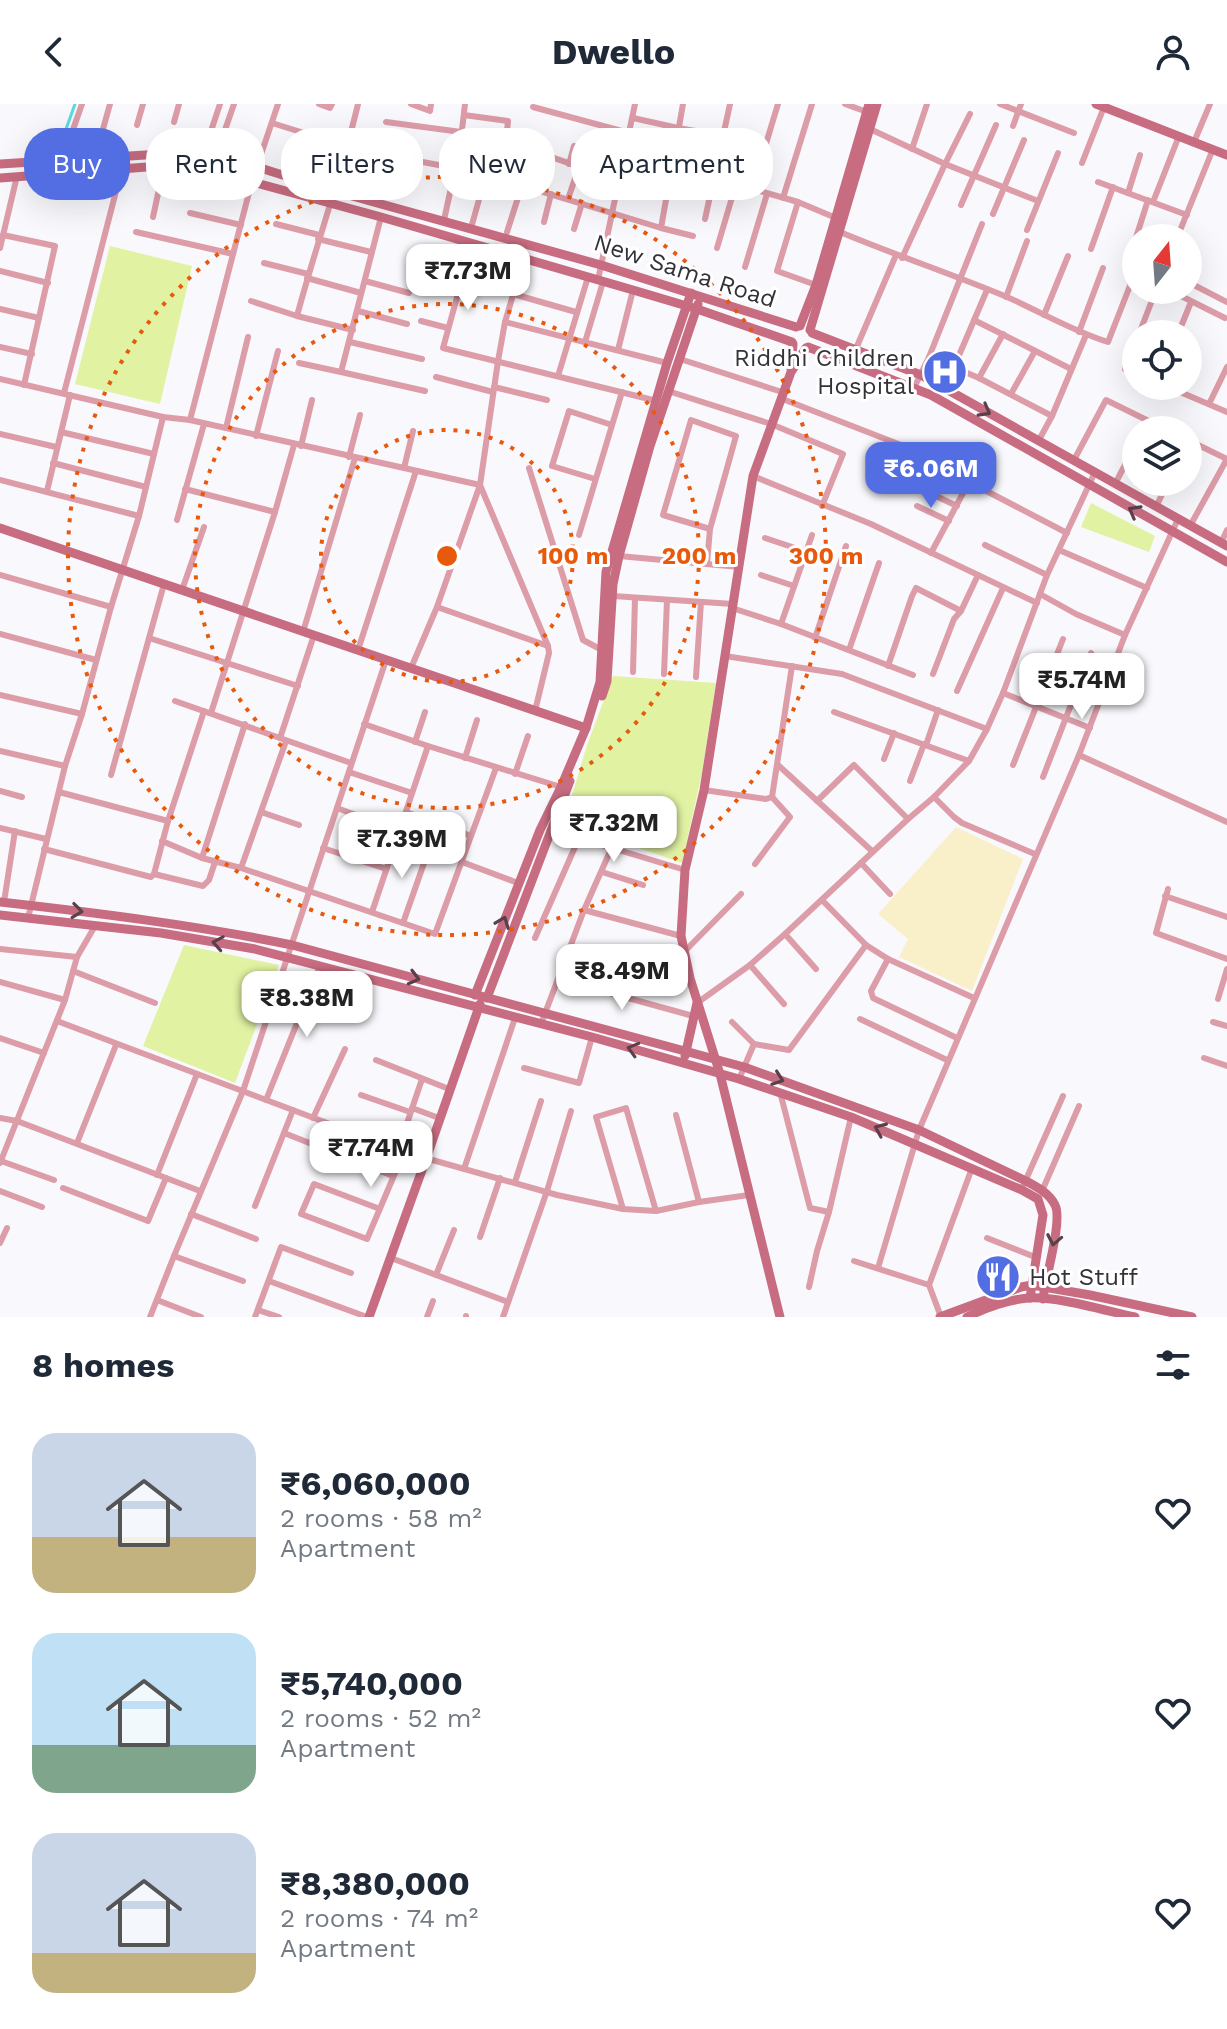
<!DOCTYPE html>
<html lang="en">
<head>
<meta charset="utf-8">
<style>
	:root { --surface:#fff; --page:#f6f6f7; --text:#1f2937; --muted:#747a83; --accent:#536ee3 }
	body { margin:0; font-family:"Work Sans",sans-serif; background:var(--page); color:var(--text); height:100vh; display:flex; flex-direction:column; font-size:30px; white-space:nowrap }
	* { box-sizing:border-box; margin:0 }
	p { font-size:26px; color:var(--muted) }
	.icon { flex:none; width:44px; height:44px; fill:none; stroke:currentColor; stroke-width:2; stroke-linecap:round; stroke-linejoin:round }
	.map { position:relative; height:1213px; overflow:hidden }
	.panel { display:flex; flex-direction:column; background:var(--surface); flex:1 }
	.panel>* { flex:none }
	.guide { position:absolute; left:24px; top:24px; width:800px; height:72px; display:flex; gap:16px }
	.needle { width:52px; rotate:17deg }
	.controls { position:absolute; left:1122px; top:120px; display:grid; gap:16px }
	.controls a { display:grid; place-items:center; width:80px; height:80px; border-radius:50%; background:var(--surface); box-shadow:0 8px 32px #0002; font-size:40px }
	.price { position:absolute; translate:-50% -68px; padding:0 18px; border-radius:16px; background:#fff; color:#222; font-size:26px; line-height:52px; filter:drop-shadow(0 2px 4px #0008) }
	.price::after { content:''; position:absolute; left:50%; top:48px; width:24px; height:18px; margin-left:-12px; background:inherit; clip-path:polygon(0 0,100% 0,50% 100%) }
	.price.current { background:var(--accent); color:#fff }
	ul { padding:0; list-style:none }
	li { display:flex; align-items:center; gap:24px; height:200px; padding:0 32px }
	li span { display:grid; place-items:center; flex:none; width:224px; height:160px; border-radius:24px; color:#555 }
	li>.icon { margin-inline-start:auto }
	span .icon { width:96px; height:96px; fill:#fffc; stroke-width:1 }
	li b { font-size:34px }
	h2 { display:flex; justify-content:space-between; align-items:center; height:96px; padding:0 32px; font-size:34px }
	.tag { padding:0 28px; border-radius:32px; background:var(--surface); box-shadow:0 8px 32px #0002; font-size:28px; line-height:72px }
	.tag.current { background:var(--accent); color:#fff }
	header { display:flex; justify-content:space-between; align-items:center; height:104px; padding:0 32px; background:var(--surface); font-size:36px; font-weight:700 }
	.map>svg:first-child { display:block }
	.green { fill:#e1f2a3 }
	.sand { fill:#f9f0ca }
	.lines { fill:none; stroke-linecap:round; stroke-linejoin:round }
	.stream { stroke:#59dcdf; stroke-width:3 }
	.street { stroke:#dc9ca8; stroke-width:6 }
	.secondary { stroke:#c86c81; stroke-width:9 }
	.oneway { stroke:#59404b }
	.ring { fill:none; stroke:#e8590c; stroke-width:4; stroke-dasharray:4 8 }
	.labels { text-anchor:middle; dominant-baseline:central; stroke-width:6; stroke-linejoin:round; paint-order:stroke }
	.street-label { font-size:24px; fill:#343239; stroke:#fff }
	.poi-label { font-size:24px; fill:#343239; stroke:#fff; text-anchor:end }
	.centre { fill:#e8590c; stroke:#fff; stroke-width:4 }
	.ring-label { font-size:24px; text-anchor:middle; font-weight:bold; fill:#e8590c; stroke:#fff; stroke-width:6; stroke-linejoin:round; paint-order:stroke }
</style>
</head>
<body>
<header><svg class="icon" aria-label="back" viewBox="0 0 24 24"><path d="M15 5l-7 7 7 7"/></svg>Dwello<svg class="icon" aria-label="person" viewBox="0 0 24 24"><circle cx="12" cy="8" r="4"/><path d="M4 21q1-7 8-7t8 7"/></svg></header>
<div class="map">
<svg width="1227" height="1213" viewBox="0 0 1227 1213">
	<rect width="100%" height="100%" fill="#f9f8fc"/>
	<g class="green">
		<polygon points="110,142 192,162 160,300 75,280"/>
		<polygon points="1091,399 1155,432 1149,448 1081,423"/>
		<polygon points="613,572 716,579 702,669 682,759 564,718 587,641"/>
		<polygon points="184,841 279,861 235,979 143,942"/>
	</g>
	<polygon class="sand" points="956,723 1023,755 972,887 899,853 908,835 878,810"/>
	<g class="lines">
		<polyline class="stream" points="56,53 75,0"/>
		<g class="street">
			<polyline points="319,0 330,4 332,0"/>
			<polyline points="411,0 430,7 431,0"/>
			<polyline points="845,0 867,8"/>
			<polyline points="1000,0 1074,29"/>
			<polyline points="533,3 629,29"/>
			<polyline points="464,11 508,17 506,37 494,73 480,92 471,124"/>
			<polyline points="633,14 678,24 766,39"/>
			<polyline points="174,18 179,0"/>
			<polyline points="386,18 461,28"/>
			<polyline points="272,19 387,55"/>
			<polyline points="137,21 143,0"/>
			<polyline points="1013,22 1021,0"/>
			<polyline points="103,25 110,0"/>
			<polyline points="870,25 945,60 1038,97"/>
			<polyline points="506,37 611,74"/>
			<polyline points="1194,38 1210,0"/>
			<polyline points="460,43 503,47"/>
			<polyline points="912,45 927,0"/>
			<polyline points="390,52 455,64"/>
			<polyline points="1082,59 1104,3"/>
			<polyline points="569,60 574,42"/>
			<polyline points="199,63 220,0"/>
			<polyline points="211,66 234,0"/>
			<polyline points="58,68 82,0"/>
			<polyline points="494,73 661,124 693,132"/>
			<polyline points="1098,78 1187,111"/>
			<polyline points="752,86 778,0"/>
			<polyline points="1128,89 1140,51"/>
			<polyline points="783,94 812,0"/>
			<polyline points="568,95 579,63"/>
			<polyline points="798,98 777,167 816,181"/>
			<polyline points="1153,98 1179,32"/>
			<polyline points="961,101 996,21"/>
			<polyline points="190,109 241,121"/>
			<polyline points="993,110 1024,36"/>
			<polyline points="153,113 164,62"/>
			<polyline points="705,115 730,0"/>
			<polyline points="444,116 460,43 465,0"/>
			<polyline points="544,118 551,90"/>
			<polyline points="276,120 319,131"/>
			<polyline points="661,124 683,0"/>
			<polyline points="574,125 582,99"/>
			<polyline points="1027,126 1058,49"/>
			<polyline points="136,128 233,150"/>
			<polyline points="507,128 522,81"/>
			<path d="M840 128C895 151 952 170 1007 193 1041 208 1072 227 1108 238L1133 174"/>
			<polyline points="3,131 55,142 24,281"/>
			<polyline points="1177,134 1213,45"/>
			<polyline points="318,135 371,148"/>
			<polyline points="472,139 443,244 657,297"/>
			<polyline points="0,144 17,72"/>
			<polyline points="717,144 736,80 798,98 836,114"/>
			<polyline points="1091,145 1113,83"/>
			<polyline points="902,154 945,60 970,10"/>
			<polyline points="264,159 308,170"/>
			<polyline points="745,163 767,90"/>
			<polyline points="1126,165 1148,96"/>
			<polyline points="0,167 48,179"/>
			<polyline points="307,174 361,189"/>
			<polyline points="598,176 635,0"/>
			<polyline points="365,177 409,189"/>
			<polyline points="1188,178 1227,198"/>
			<polyline points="1169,186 1225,214"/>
			<polyline points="513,190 576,208"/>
			<polyline points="1006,193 1027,137"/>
			<polyline points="251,197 297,212 353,226"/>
			<polyline points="0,205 39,214"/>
			<polyline points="358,207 407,220"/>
			<polyline points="1044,211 1068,152"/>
			<path d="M297 212C316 141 341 72 358 0"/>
			<polyline points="974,216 1071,265"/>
			<polyline points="421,217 448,224"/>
			<polyline points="505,218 667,259"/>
			<polyline points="1079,228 1103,164"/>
			<polyline points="1139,230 1156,186"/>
			<polyline points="1178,230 1191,198"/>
			<polyline points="1136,237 1125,265 1136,269"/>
			<polyline points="350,238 422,255"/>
			<polyline points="585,238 603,178"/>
			<polyline points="0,243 32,250"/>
			<polyline points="618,246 633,186"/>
			<polyline points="855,247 896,151"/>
			<polyline points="929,253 979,274 1052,312"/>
			<polyline points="680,255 782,288"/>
			<polyline points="299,259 341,268 381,113"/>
			<polyline points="954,263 987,186"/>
			<polyline points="341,268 425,287"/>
			<polyline points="558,272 588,173"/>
			<polyline points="436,273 493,288"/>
			<polyline points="979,274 1003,230"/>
			<polyline points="0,275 163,313 190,316 480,381 548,542 549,549 535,607"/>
			<polyline points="1166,282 1227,308"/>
			<polyline points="494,283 547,296"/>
			<polyline points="914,284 929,253 982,120"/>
			<polyline points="668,287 771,320 843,350 822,402"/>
			<polyline points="64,289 122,64"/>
			<polyline points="1011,290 1035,247"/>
			<polyline points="780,294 901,341 969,378 931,449"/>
			<polyline points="1209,300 1227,263"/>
			<polyline points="190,316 252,77 278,0"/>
			<polyline points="226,324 248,233"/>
			<polyline points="61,328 154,350"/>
			<polyline points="0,330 56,343"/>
			<polyline points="256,332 278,247"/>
			<polyline points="1039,336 1052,312 1086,231"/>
			<polyline points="1188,336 1227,355"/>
			<polyline points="301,342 312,296"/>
			<polyline points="349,353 360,311"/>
			<polyline points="1074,356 1106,296 1167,326"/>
			<polyline points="53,359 146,383"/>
			<polyline points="404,364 413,327"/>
			<polyline points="529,364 583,536 602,546"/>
			<polyline points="753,372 871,420 1037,499"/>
			<polyline points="595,375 552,362 569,307 612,321"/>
			<polyline points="0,376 139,412"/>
			<polyline points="969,378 1067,429"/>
			<polyline points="1115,380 1136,340"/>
			<polyline points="917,383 957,402"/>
			<polyline points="185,385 275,408"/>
			<polyline points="47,387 70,291"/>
			<polyline points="917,402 949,417"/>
			<polyline points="1156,403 1168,378"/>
			<polyline points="177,416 204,320"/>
			<polyline points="1190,422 1227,355"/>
			<polyline points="579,431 622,288"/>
			<polyline points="765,434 807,448"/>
			<polyline points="1221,439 1227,426"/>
			<polyline points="985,441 1047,471"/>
			<polyline points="1059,446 1147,484"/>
			<polyline points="619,452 739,463"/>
			<polyline points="707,459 710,425 736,332 691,316 663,411 710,425"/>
			<polyline points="0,471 111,503"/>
			<polyline points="761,471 794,482"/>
			<polyline points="182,486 204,423"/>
			<polyline points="1040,490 1076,510 1125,531"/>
			<polyline points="613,492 733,500"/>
			<polyline points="437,503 548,542"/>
			<polyline points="732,504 781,520 913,571"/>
			<polyline points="781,520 812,431"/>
			<polyline points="303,528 355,354"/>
			<polyline points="0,530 96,556"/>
			<polyline points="149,534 298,582"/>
			<polyline points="815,534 846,442"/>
			<polyline points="358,546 416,367"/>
			<polyline points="849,546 879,459"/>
			<polyline points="725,552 842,570 987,625"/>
			<polyline points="888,562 912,492 916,484 961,507"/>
			<polyline points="411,564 437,503 480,381 498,257 505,218 524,154"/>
			<polyline points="633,568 635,494"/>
			<polyline points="664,570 667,496"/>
			<polyline points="933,570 954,515 961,507 978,471"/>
			<polyline points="696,573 701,498"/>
			<polyline points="957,587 1003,484"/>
			<polyline points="1003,589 1090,624"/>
			<polyline points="0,591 82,610"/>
			<polyline points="175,597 351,659"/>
			<polyline points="834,608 969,657"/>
			<polyline points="211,609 275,408 294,341"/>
			<polyline points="364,620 428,642 561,683"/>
			<polyline points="280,634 314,531"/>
			<polyline points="415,638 425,608"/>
			<polyline points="926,641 938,606"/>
			<polyline points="0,647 65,662"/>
			<polyline points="1079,651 1227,718"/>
			<polyline points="465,654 477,616"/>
			<polyline points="884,655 894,629"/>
			<polyline points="778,661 872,747"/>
			<polyline points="1013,661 1063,535"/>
			<polyline points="349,668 412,689"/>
			<polyline points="515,670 528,632"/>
			<polyline points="111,671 164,480"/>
			<polyline points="1043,673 1091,549"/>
			<polyline points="910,677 924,640"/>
			<polyline points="704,686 766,695 772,693 792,562"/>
			<polyline points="0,687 22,693"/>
			<polyline points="59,688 168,717"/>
			<polyline points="934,693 954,713 962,719 1035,750"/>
			<polyline points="817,697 854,661 908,715"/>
			<polyline points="337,704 399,727"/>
			<polyline points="261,708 299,721"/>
			<polyline points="406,708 471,732"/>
			<polyline points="0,724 46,735"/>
			<polyline points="552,726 685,766"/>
			<polyline points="162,737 202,754 241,764 435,830 496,664"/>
			<polyline points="323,744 386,765"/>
			<polyline points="44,745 151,773 154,770 168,717 204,607"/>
			<polyline points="202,754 245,620"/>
			<polyline points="462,758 518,779"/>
			<polyline points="861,759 890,790"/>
			<polyline points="755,760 790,713 772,693"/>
			<polyline points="241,764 286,637"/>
			<polyline points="602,768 643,781"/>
			<polyline points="154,770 203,782 209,776 215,758"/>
			<polyline points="1168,785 1156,829 1227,855"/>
			<polyline points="1165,792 1227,813"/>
			<polyline points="822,796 866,841 888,855 974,894"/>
			<polyline points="4,798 15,727"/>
			<polyline points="584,806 681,832"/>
			<polyline points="372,808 428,642"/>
			<polyline points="28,814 65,662 82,610 111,503 139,412 163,313"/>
			<polyline points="403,819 430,742"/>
			<polyline points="785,830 816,865"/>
			<polyline points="535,834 579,734"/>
			<polyline points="571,842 690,874"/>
			<polyline points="0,845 77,853"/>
			<polyline points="684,848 741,790"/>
			<polyline points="888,855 871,887 873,894 957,934"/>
			<polyline points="750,861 784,900"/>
			<polyline points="73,867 155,899"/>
			<polyline points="559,875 693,912"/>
			<polyline points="0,878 65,896"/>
			<polyline points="1218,895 1227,865"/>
			<polyline points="697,899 750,861 785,830 908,715 934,693 969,657 987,625 1003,589 1047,471 1095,368"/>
			<polyline points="860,915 947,956"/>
			<polyline points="57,917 404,1048 557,1091 623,1105 656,1107 699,1098 749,1091"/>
			<polyline points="732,918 754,940"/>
			<polyline points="1213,918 1227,922"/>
			<polyline points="541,920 584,806 612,743"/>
			<polyline points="0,934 44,949"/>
			<polyline points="1204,954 1227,962"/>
			<polyline points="376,956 449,985"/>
			<polyline points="524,964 579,979 592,933"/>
			<polyline points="739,975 754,940 789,946 866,841"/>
			<polyline points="780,988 810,1104 829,1108"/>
			<polyline points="361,991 410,1008"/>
			<polyline points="266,996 320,862"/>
			<polyline points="412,1004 439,1014"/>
			<polyline points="676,1011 699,1098"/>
			<polyline points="0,1014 17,1017 200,1087"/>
			<polyline points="313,1014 345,945"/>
			<polyline points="284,1029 393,1072"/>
			<polyline points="77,1039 116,941"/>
			<polyline points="398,1046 422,975"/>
			<polyline points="1,1057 54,1076"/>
			<polyline points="0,1059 65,896 77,853 95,822"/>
			<polyline points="464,1065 515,914"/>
			<polyline points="157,1071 197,970"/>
			<polyline points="515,1078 541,997"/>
			<polyline points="1024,1080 1063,992"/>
			<polyline points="63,1084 148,1117 166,1074"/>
			<polyline points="0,1087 42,1103"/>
			<polyline points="1042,1087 1079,1002"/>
			<polyline points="255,1102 293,1006"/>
			<polyline points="380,1105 314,1080 301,1110 367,1135 404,1048"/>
			<polyline points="623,1105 596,1013 626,1004 656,1107"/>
			<polyline points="191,1110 256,1135"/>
			<polyline points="480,1133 500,1074"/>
			<polyline points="987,1134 1035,1153"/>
			<polyline points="0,1139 7,1124"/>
			<polyline points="174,1152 243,1177"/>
			<polyline points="391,1154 508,1198"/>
			<polyline points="854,1157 929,1181 941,1213"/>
			<polyline points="878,1164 919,1026 1079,651 1125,531 1178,415"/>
			<polyline points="436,1171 454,1126"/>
			<polyline points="269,1177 367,1213"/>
			<polyline points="929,1181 972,1064"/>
			<polyline points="809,1183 817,1147 829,1108 851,1013"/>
			<polyline points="157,1196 201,1213"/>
			<polyline points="258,1206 279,1213"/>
			<polyline points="150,1213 174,1152 243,987 386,556"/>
			<polyline points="255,1213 281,1143 351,1169"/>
			<polyline points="427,1213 433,1197"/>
			<polyline points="466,1213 466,1212"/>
			<polyline points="503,1213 547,1087 571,1007"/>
		</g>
		<g class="secondary">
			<polyline points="1096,0 1227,51"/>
			<polyline points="0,60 194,48 257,63 334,87 601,161 796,223"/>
			<polyline points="0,74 187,60 381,113 633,186 697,205 792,238"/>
			<polyline points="800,222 816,181 869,0"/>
			<polyline points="810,226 877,0"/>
			<polyline points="812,229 921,271 1227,442"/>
			<polyline points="808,243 931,291 1227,458"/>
			<polyline points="791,265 793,240"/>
			<polyline points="0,424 586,624"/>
			<polyline points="602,592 607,577 613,480 619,452 650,342 698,200"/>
			<path d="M0 798C98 809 195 821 292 841L744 963 919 1026 1026 1077C1037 1083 1049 1089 1055 1101 1063 1116 1045 1175 1043 1195"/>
			<polyline points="0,811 161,829 255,845 592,933 739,975 851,1013 1022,1086 1038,1095 1043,1111 1030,1194"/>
			<polyline points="475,891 540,726 561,683 586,624 600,578 606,468 667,259 691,189"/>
			<polyline points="487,894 570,677"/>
			<polyline points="685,952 697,899"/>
			<polyline points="369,1213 426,1055 480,900"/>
			<polyline points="780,1213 720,970 690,874 681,832 685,766 704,686 753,372 791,268 806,244"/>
			<polyline points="940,1213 1021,1183 1032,1181 1090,1191 1192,1213"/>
			<path d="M967 1213C985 1204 1008 1196 1028 1194 1057 1192 1106 1207 1135 1213"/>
		</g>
	</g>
	<defs><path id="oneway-chevron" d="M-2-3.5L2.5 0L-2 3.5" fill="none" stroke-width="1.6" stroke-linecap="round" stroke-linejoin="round" transform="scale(2)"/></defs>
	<g class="oneway">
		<use href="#oneway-chevron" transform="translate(985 307) rotate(29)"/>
		<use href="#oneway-chevron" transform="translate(1134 407) rotate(-151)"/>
		<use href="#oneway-chevron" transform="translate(77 807) rotate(7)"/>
		<use href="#oneway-chevron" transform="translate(503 818) rotate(-69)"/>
		<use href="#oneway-chevron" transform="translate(218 839) rotate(-170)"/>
		<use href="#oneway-chevron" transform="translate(414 874) rotate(15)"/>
		<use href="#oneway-chevron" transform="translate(633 945) rotate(-164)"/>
		<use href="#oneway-chevron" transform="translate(778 975) rotate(20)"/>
		<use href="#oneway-chevron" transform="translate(880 1025) rotate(-157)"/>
		<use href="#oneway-chevron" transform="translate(1054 1136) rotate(101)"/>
	</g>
	<g class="ring">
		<circle cx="447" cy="452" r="126"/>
		<circle cx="447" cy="452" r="252"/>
		<circle cx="447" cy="452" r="379"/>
	</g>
	<defs>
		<g id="hospital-disc" transform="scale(2.3)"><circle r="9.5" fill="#536ee3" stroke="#fff"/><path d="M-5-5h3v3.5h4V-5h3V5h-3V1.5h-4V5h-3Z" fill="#fff"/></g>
		<g id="restaurant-disc" transform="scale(2.3)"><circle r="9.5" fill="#536ee3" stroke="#fff"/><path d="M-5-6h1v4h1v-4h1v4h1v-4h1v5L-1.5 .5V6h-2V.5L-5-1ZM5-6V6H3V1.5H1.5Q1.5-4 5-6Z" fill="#fff"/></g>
	</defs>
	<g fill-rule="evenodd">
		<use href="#hospital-disc" x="945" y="268"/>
		<use href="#restaurant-disc" x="998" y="1173"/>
	</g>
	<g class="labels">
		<g class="street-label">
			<text transform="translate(685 167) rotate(18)">New Sama Road</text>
		</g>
		<g class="poi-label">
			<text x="914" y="254">Riddhi Children<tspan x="914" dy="28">Hospital</tspan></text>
			<text x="1029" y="1173" text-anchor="start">Hot Stuff</text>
		</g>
	</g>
	<circle cx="447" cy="452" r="12" class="centre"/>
	<g class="ring-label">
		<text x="573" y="460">100 m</text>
		<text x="699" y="460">200 m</text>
		<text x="826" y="460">300 m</text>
	</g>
</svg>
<div class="controls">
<a><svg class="needle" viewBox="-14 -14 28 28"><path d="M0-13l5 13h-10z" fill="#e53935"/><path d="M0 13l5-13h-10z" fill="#747a83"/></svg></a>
<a><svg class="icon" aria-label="locate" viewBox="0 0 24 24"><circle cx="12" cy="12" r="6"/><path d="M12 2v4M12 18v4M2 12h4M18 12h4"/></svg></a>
<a><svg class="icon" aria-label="layers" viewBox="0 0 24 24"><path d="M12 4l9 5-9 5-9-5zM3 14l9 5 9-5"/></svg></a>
</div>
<b class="price" style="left:468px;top:208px">₹7.73M</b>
<b class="price current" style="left:931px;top:406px">₹6.06M</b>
<b class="price" style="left:1082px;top:617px">₹5.74M</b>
<b class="price" style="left:614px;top:760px">₹7.32M</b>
<b class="price" style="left:402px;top:776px">₹7.39M</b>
<b class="price" style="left:622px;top:908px">₹8.49M</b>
<b class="price" style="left:307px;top:935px">₹8.38M</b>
<b class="price" style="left:371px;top:1085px">₹7.74M</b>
<div class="guide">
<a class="tag current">Buy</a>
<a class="tag">Rent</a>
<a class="tag">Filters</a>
<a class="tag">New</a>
<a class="tag">Apartment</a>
</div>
</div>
<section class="panel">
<h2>8 homes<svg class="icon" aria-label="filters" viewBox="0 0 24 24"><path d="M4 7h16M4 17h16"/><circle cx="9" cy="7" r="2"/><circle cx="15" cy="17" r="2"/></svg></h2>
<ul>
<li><span style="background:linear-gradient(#c9d6e8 65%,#c2b280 0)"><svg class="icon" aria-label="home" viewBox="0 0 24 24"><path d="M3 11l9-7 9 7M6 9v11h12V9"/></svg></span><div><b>₹6,060,000</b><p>2 rooms · 58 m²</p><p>Apartment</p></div><svg class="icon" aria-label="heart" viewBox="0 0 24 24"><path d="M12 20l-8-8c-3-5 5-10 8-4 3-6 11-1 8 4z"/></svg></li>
<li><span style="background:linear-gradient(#bfe0f5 70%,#7fa58c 0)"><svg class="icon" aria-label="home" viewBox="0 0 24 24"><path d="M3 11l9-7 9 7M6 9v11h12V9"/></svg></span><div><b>₹5,740,000</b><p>2 rooms · 52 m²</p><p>Apartment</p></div><svg class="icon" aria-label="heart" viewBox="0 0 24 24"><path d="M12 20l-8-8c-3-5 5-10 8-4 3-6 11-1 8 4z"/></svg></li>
<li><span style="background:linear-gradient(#c9d6e8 75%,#c2b280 0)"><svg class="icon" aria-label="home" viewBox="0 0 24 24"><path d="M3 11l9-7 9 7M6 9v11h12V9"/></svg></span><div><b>₹8,380,000</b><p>2 rooms · 74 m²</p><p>Apartment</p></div><svg class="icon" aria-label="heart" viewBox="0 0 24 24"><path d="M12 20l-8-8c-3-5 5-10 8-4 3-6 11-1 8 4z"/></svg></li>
</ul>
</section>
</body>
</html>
